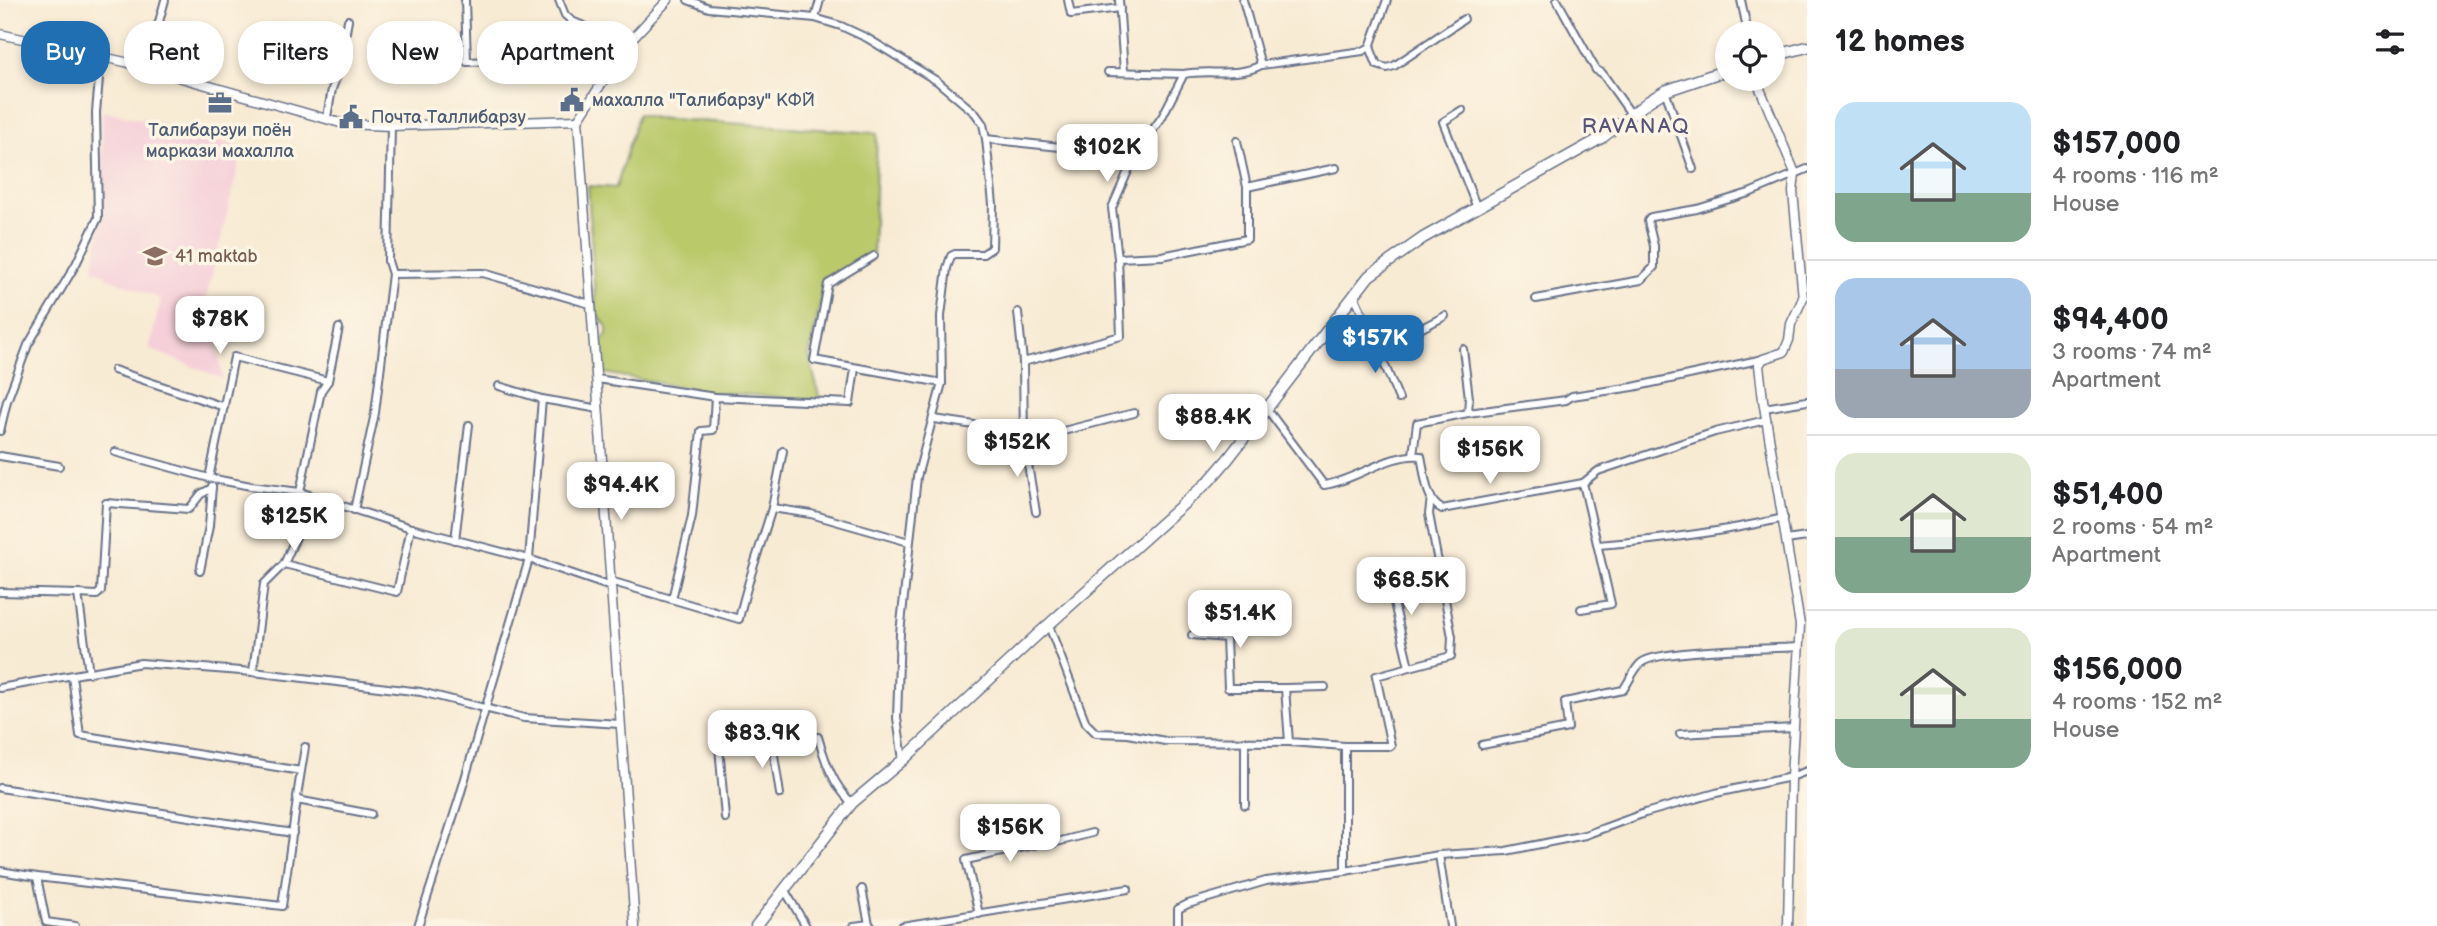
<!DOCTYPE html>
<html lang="en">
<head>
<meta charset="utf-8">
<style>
	:root { --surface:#fff; --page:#f6f6f6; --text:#202124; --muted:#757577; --line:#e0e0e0; --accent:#1f6fb2 }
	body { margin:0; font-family:"Balsamiq Sans",sans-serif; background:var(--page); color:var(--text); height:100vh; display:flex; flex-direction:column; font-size:26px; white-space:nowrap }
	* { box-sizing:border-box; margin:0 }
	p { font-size:23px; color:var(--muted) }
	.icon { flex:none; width:38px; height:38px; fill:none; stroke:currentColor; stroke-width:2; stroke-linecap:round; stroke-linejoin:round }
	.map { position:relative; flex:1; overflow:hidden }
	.side { display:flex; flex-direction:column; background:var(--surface); width:630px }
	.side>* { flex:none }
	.banner { position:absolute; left:21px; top:21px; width:665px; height:63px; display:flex; gap:14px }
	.fabs { position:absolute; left:1715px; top:21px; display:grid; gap:14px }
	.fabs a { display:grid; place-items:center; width:70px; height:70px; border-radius:50%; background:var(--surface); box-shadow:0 4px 10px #0003; font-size:35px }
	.price { position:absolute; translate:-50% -60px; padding:0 16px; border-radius:14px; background:#fff; color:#222; font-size:23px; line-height:46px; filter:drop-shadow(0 2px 4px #0008) }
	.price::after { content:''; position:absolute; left:50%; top:42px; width:21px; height:16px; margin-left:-10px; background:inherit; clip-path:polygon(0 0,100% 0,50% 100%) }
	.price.on { background:var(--accent); color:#fff }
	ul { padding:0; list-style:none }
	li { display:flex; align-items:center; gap:21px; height:175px; padding:0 28px }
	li+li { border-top:2px solid var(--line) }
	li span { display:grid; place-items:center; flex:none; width:196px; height:140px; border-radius:21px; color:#555 }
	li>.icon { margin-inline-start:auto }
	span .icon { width:84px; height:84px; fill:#fffc; stroke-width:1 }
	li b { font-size:30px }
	h2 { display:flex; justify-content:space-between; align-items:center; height:84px; padding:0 28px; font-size:30px }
	.chip { padding:0 24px; border-radius:28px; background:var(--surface); box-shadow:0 4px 10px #0003; font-size:24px; line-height:63px }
	.chip.on { background:var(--accent); color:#fff }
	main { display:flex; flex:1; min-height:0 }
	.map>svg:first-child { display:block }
	.built { fill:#f5cfd9 }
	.green { fill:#bac96b; stroke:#6a7c64; stroke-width:2 }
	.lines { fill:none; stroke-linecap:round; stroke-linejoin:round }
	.minor-casing { stroke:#687187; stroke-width:10 }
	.tertiary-casing { stroke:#687187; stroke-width:11 }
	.secondary-casing { stroke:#687187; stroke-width:13 }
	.minor { stroke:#fff; stroke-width:6 }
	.tertiary { stroke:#fff; stroke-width:8 }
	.secondary { stroke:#fff; stroke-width:10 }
	.labels { text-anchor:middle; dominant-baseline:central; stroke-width:7; stroke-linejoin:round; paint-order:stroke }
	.service-label { font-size:18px; fill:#4e5e75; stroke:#fcf5e5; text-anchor:start }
	.education-label { font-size:18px; fill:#785e54; stroke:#fcf5e5; text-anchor:start }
	.quarter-label { font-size:21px; letter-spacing:2px; fill:#585479; stroke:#fcf5e5 }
</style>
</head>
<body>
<main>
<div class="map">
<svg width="1807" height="926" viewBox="0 0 1807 926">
	<rect width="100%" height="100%" fill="#fcf5e5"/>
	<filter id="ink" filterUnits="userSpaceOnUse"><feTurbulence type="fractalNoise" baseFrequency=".0143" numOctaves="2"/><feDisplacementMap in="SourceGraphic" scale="14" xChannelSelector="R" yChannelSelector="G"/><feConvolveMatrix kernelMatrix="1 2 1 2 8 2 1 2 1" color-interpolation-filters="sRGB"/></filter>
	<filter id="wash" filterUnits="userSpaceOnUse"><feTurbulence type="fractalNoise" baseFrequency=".00686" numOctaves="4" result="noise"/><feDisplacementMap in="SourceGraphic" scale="28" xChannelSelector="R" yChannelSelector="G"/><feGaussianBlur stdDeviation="1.57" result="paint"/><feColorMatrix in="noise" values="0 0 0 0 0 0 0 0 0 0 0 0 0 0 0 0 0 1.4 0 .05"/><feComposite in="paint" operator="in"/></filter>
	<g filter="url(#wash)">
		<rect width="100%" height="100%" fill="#f8ebd4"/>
		<polygon class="built" points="102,111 206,132 212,139 243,148 202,315 217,345 223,379 149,349 161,299 106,277 106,275 93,269 103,214"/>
		<polygon class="green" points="638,114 655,118 877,133 873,254 825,283 809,355 820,400 708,392 604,373 601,342 607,334 607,326 596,314 588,186 616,188"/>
	</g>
	<g filter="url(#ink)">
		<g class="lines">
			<g class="minor-casing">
				<g id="minor">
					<polyline points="465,0 467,62 492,61"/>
					<polyline points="559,0 565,15 572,21 627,44"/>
					<polyline points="688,0 709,8 815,18"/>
					<polyline points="820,0 815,18 841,26 867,38 937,81 975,113 983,124 986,139 993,204 992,248 983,254 955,254 951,256 947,268 941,316 942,383 917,477 900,633 897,718 903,760"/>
					<polyline points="1068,0 1071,14 1120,8"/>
					<polyline points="1119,0 1124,72"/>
					<polyline points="1243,0 1261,65"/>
					<polyline points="1557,0 1596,70 1602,73 1631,114"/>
					<polyline points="1741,0 1748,33"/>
					<polyline points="1370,47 1377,65 1387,68 1394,66 1464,19"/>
					<polyline points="146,69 165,0"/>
					<polyline points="1108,72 1184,74"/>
					<polyline points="1665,91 1693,169"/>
					<polyline points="1462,110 1443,122 1477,208"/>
					<polyline points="327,117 332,89 340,68 348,20"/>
					<polyline points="986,139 1135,155"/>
					<polyline points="1237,141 1247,187"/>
					<path d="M1336 168 1247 187V239L1162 256 1118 258 1112 208 1135 155 1162 117 1184 74C1209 69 1237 78 1261 65L1363 51 1370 47 1387 0"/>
					<polyline points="874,256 828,284 814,360 942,383"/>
					<polyline points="1118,258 1121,336 1023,362 1024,440 1024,441 1134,413"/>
					<polyline points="392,274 483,273 590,304"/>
					<polyline points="1354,295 1375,342 1416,326 1418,330 1445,316"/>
					<polyline points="1536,299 1641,280 1654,267 1654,246 1648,221 1651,217 1697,209 1749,193 1807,169"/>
					<polyline points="1018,312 1023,362"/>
					<polyline points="1375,342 1399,399"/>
					<polyline points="1463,349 1469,398 1468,413 1566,400 1572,396 1633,387 1763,359"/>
					<polyline points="114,370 224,407"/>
					<polyline points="597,379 715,397"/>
					<polyline points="499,386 542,399"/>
					<polyline points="1764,408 1807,401"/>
					<path d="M1267 409 1324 485C1355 481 1390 452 1421 456 1425 473 1425 501 1442 509L1583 483 1611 604 1581 609"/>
					<polyline points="934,419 1008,430 1024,440"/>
					<polyline points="0,431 7,401 28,345 76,264 98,218 96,112 101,57"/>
					<polyline points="1024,441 1036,512"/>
					<polyline points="783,451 772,508 811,514 909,542"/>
					<polyline points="115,452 209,478 251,486 300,492 411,528 529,559 611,587"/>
					<polyline points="1413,455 1417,423 1468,413"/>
					<polyline points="0,456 59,466"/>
					<polyline points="209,478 234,357 328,381"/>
					<polyline points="1583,483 1598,471 1715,432 1766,420"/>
					<polyline points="300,492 321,391 328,381 339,328"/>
					<polyline points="354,510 375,413 392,274 388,261 391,126"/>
					<polyline points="455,540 469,425"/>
					<polyline points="1786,540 1807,537"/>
					<path d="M1598 545C1661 540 1722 532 1784 518"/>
					<polyline points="284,564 300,528 307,495"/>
					<polyline points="200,571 209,526 212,486"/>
					<polyline points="1387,573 1409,667"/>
					<path d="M610 581 739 619C747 582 761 545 772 508"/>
					<polyline points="0,592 78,594 89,673"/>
					<polyline points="78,594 97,595 101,591 106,503 189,509 201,494 212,488"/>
					<polyline points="672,599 692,516 701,431 713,430 715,397 850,403 855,368"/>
					<polyline points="1049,626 1086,723 1096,733 1128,734 1165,741 1289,742"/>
					<polyline points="1192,635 1226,638 1228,688 1285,688"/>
					<polyline points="253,672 264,584 284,564 397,592 411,528"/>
					<polyline points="72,676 80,735 301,771 297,797"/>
					<polyline points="1325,687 1285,688 1289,742 1345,746"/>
					<polyline points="0,688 141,663 253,672 421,692 524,718 620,724"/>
					<polyline points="1680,734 1794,728"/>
					<polyline points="1245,741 1245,805"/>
					<polyline points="772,742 780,794"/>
					<path d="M1482 745 1568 728 1565 702 1623 690C1629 682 1634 669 1641 663 1658 649 1771 649 1799 647"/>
					<polyline points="301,771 305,747"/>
					<polyline points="0,788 293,833"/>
					<path d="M725 818 719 746 818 737C825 761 833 785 852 803"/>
					<polyline points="1042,843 1049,844 1092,833"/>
					<polyline points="1439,855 1450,926"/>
					<polyline points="0,871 37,877"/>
					<polyline points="1345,871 1345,746 1391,746 1376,676 1451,656 1452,637 1429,514 1431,497"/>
					<polyline points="784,889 806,926"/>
					<polyline points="862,889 869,924"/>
					<polyline points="979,914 966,860 1042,843 1038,831"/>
					<polyline points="75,926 46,922 37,877 282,906 297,800 371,814"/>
					<polyline points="418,926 459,799 529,559 542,399 599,409"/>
					<polyline points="854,926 869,924 871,926"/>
					<polyline points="902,926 1128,889"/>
					<polyline points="1178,926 1178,909 1188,904 1266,881 1345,871 1439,855 1506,851 1585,835 1645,813 1716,793 1791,777 1807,771"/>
				</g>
			</g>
			<g class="tertiary-casing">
				<g id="tertiary">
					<polyline points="0,34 125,62 344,124 391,126 578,120"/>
					<polyline points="1756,79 1795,173 1793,192 1803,298 1791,324 1789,340 1784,352 1763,359 1759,365 1763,400 1800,625 1791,777 1788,926"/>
					<polyline points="635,926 578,120 627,44 668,0"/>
				</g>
			</g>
			<g class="secondary-casing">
				<g id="secondary">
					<polyline points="1773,56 1807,47"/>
					<polyline points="756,926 852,803 903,760 1036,636 1209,481 1228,459 1369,276 1423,238 1603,137 1649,101 1665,91 1727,70"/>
				</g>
			</g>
			<use href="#minor" class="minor"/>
			<use href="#tertiary" class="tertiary"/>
			<use href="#secondary" class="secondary"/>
		</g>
	</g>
	<defs>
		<g id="civic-bare" transform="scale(1.89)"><path d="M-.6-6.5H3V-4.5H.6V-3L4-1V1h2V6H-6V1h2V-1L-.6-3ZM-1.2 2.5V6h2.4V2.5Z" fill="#5c6f8a" stroke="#fcf5e5" stroke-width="2.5" paint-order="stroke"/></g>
		<g id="office-bare" transform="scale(1.89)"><path d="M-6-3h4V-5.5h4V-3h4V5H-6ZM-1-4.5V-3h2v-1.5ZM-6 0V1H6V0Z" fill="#5c6f8a" stroke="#fcf5e5" stroke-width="2.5" paint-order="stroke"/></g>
		<g id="school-bare" transform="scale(1.89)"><path d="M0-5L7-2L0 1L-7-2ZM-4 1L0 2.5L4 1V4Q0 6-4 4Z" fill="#8d6e63" stroke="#fcf5e5" stroke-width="2.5" paint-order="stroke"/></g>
	</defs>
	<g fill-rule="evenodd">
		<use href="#civic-bare" x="572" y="100"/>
		<use href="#office-bare" x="220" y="103"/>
		<use href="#civic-bare" x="351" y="117"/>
		<use href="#school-bare" x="155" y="256"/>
	</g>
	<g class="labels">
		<g class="service-label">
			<text x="592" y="100">махалла "Талибарзу" КФЙ</text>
			<text x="371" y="117">Почта Таллибарзу</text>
			<text x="220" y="130" text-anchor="middle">Талибарзуи поён<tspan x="220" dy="21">маркази махалла</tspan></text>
		</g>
		<g class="education-label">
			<text x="175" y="256">41 maktab</text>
		</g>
		<g class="quarter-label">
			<text x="1636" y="126">RAVANAQ</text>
		</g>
	</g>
</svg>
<div class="fabs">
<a><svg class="icon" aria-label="locate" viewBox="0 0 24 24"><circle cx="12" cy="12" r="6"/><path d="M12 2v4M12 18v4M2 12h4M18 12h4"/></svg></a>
</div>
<b class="price" style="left:1107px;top:184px">$102K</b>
<b class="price" style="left:220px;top:356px">$78K</b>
<b class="price on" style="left:1375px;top:375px">$157K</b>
<b class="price" style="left:1213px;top:454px">$88.4K</b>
<b class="price" style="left:1017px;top:479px">$152K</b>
<b class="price" style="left:1490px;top:486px">$156K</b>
<b class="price" style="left:621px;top:522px">$94.4K</b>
<b class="price" style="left:294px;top:553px">$125K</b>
<b class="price" style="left:1411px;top:617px">$68.5K</b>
<b class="price" style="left:1240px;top:650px">$51.4K</b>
<b class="price" style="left:762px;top:770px">$83.9K</b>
<b class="price" style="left:1010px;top:864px">$156K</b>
<div class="banner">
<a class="chip on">Buy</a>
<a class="chip">Rent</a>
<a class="chip">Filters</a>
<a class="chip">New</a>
<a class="chip">Apartment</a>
</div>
</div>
<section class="side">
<h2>12 homes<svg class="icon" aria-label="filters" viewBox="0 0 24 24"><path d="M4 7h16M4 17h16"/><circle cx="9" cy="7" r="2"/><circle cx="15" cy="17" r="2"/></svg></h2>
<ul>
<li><span style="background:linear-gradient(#bfe0f5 65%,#7fa58c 0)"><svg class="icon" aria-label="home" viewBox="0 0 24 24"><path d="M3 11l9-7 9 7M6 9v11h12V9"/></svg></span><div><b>$157,000</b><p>4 rooms · 116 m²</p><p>House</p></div></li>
<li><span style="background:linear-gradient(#a9c7e8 65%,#9aa5b1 0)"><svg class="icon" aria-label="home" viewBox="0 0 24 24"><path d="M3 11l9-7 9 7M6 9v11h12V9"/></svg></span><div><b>$94,400</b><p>3 rooms · 74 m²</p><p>Apartment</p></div></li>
<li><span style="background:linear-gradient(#dfe7d0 60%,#7fa58c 0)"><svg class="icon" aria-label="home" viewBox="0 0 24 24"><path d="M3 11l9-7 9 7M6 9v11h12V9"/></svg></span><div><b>$51,400</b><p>2 rooms · 54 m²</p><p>Apartment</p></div></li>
<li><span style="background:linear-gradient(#dfe7d0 65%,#7fa58c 0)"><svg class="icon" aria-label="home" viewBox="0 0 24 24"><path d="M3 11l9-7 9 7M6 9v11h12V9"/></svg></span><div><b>$156,000</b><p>4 rooms · 152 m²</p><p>House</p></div></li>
</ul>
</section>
</main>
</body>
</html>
